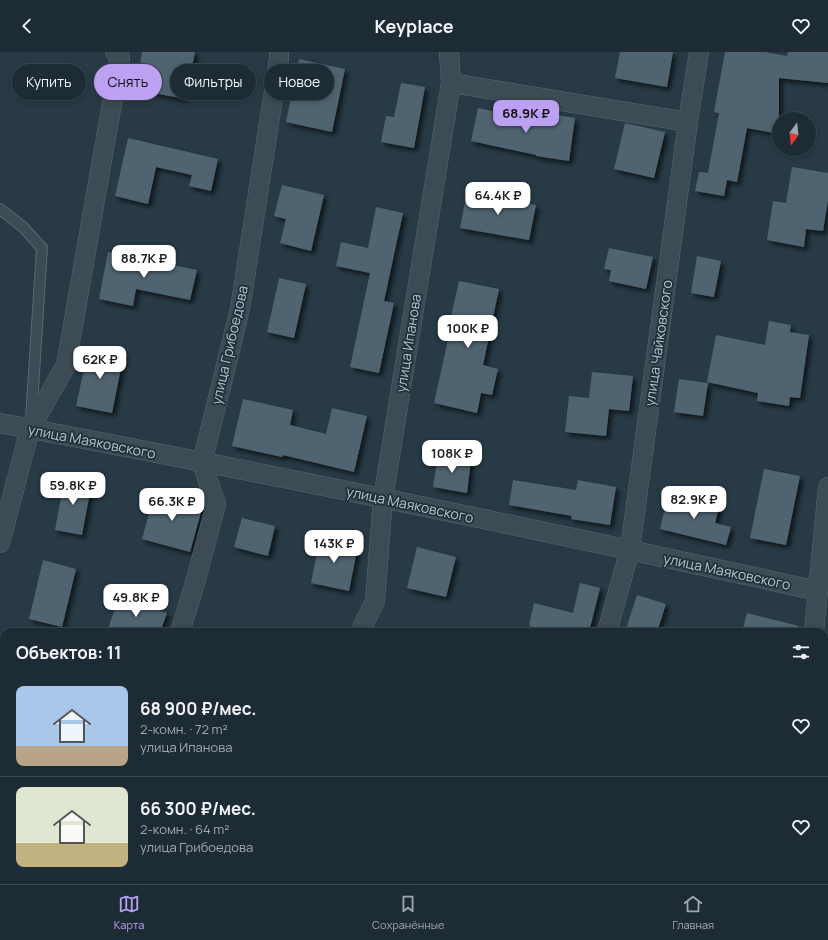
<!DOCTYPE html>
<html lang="ru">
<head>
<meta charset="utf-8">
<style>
	:root { --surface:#1d2c34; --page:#25343c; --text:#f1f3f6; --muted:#a0a7ac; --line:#3b484f; --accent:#bca0f2 }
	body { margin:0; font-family:Manrope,sans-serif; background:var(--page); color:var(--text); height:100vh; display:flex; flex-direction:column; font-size:15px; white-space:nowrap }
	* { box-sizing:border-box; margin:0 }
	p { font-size:13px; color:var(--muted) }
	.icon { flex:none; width:22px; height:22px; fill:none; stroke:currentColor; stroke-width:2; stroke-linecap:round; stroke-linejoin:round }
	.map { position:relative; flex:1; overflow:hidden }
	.side { position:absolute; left:0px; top:576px; width:828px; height:256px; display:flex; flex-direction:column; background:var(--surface); border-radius:12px 12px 0 0; box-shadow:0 2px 6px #0003,0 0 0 1px var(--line) }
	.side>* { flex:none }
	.banner { position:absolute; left:12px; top:12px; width:400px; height:36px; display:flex; gap:8px }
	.needle { width:26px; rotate:195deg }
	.tools { position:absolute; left:772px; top:60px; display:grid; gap:8px }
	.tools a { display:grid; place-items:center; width:44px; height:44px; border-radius:50%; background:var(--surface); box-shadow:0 2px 6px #0003,0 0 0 1px var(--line); font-size:20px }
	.price { position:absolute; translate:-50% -34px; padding:0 9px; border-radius:8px; background:#fff; color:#222; font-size:13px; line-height:26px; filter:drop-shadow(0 1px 2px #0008) }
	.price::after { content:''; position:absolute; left:50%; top:24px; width:12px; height:9px; margin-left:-6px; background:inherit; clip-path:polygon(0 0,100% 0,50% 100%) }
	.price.current { background:var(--accent); color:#111 }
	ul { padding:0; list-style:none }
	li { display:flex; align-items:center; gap:12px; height:100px; padding:0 16px }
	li+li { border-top:1px solid var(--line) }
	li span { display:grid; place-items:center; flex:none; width:112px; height:80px; border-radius:8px; color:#555 }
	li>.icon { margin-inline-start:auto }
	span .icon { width:48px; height:48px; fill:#fffc; stroke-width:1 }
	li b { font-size:17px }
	h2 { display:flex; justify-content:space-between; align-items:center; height:48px; padding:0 16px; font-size:17px }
	.pill { padding:0 14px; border-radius:18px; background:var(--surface); box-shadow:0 2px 6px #0003,0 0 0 1px var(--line); font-size:14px; line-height:36px }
	.pill.current { background:var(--accent); color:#111 }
	header { display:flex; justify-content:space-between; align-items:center; height:52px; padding:0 16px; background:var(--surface); font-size:18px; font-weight:700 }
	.dock { display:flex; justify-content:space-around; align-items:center; height:56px; border-top:1px solid var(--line); background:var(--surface); font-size:11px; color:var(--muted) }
	.dock a { display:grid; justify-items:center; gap:2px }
	.dock .current { color:var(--accent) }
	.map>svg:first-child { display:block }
	.building { fill:#506470; filter:url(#shadow) }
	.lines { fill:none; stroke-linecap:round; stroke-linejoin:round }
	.service-casing { stroke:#5a6871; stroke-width:12 }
	.minor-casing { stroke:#5a6871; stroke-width:20 }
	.service { stroke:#3c4b54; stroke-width:10 }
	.minor { stroke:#3c4b54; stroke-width:19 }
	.labels { text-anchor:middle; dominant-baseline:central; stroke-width:3.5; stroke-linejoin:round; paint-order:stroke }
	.street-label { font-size:14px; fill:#b9c5cd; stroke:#20303a }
</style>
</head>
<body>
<header><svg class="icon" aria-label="back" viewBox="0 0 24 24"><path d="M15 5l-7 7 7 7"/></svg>Keyplace<svg class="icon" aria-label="heart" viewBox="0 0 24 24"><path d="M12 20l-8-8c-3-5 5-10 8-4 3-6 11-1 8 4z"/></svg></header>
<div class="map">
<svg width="828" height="832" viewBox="0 0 828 832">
	<defs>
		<filter id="shadow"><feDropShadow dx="3.5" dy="3.5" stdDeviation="2" flood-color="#0009"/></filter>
	</defs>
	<rect width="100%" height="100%" fill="#273a45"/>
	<g class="building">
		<polygon points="142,0 195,0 186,47 136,38"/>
		<polygon points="620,0 673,0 667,35 615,26"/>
		<polygon points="725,0 765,0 787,4 788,0 828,0 828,31 779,26 779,82 747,76 737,130 727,128 724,144 695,139 699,120 708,121 719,61 714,60"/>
		<polygon points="299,7 345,17 332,80 286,70"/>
		<polygon points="401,31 425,35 414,96 381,90 386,64 394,65"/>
		<polygon points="478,56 541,69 543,61 575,66 569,109 536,104 536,103 471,89"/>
		<polygon points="625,71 665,80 654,126 614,117"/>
		<polygon points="128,86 218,107 211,139 189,134 192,123 156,115 148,152 115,144"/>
		<polygon points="792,115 828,121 828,148 823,179 806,177 804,195 767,188 773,149 786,151"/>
		<polygon points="282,133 324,143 311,199 280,191 286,167 274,164"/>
		<polygon points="467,139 536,153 529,188 460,176"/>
		<polygon points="376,155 403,161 384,249 394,251 379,321 350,315 370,221 336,214 341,190 368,196"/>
		<polygon points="609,196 653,205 646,237 609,229 611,218 604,217"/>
		<polygon points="108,200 197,218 190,248 136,237 133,254 99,247"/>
		<polygon points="697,204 721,209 714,245 691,241"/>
		<polygon points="279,226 306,232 294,286 267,280"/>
		<polygon points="459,229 499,237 483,313 498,317 492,343 481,341 477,361 434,351 451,274 449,273"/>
		<polygon points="769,269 791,273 790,280 809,283 800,346 790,345 789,354 757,349 758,341 707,330 716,283 765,293"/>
		<polygon points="89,294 124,301 112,361 76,354"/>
		<polygon points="592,320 633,324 629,359 609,357 606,384 565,380 569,344 589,346"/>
		<polygon points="679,327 708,331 703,364 674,360"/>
		<polygon points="243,347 293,358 290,373 326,382 332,356 367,364 354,420 283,403 282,405 232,394"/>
		<polygon points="438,403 471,408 467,441 433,435"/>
		<polygon points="764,417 800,424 786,493 750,486"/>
		<polygon points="65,424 92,430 82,483 55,478"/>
		<polygon points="513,428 576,438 578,428 616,435 610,473 571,467 572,464 509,453"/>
		<polygon points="155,440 203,453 190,500 142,487"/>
		<polygon points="668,442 719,455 715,471 731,475 726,493 660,477"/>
		<polygon points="242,466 275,474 268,504 234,495"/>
		<polygon points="320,485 358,493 349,539 311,531"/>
		<polygon points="417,495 456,505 446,545 407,536"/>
		<polygon points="43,508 76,517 62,575 29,567"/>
		<polygon points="580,531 600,536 589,580 553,580 529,574 534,551 573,561"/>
		<polygon points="637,543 666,552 657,580 625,580"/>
		<polygon points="119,544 167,561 160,580 107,580"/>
		<polygon points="747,561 799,574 798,580 742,580"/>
	</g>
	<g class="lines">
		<g class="service-casing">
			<polyline id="service" points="0,157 23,175 42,196 31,368"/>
		</g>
		<g class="minor-casing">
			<g id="minor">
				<polyline points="451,31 688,70"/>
				<path d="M0 371C273 422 546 479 818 539"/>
				<polyline points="0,491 30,377 66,313 120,6 115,0"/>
				<polyline points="180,580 195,531 216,452 202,411 240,257 279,7 279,0"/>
				<polyline points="360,580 375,549 383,446 451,31 449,0"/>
				<polyline points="607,580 630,497 688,70 699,0"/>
				<polyline points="814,580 828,435"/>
				<polyline points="0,827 15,832"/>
				<polyline points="100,832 101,828"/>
				<polyline points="286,832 287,828"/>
				<polyline points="539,832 540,828"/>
				<polyline points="757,832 758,828"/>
			</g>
		</g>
		<use href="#service" class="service"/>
		<use href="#minor" class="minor"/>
	</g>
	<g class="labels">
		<g class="street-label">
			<text transform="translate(408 291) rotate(-81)">улица Ипанова</text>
			<text transform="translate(658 291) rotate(-82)">улица Чайковского</text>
			<text transform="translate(229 293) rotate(-77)">улица Грибоедова</text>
			<text transform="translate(92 389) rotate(11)">улица Маяковского</text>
			<text transform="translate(410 452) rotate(12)">улица Маяковского</text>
			<text transform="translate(727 519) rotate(12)">улица Маяковского</text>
		</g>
	</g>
</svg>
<div class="tools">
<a><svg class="needle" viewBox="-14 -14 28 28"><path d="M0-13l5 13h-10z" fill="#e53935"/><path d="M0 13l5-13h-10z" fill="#a0a7ac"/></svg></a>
</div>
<b class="price current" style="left:526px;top:82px">68.9K ₽</b>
<b class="price" style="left:498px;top:164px">64.4K ₽</b>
<b class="price" style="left:144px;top:227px">88.7K ₽</b>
<b class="price" style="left:468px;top:297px">100K ₽</b>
<b class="price" style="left:100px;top:328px">62K ₽</b>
<b class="price" style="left:452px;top:422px">108K ₽</b>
<b class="price" style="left:73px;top:454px">59.8K ₽</b>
<b class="price" style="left:694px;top:468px">82.9K ₽</b>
<b class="price" style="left:172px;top:470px">66.3K ₽</b>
<b class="price" style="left:334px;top:512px">143K ₽</b>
<b class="price" style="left:136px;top:566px">49.8K ₽</b>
<div class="banner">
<a class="pill">Купить</a>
<a class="pill current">Снять</a>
<a class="pill">Фильтры</a>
<a class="pill">Новое</a>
</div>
<section class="side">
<h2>Объектов: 11<svg class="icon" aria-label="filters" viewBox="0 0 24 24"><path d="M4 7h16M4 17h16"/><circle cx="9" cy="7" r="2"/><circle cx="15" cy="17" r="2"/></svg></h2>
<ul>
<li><span style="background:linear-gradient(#a9c7e8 75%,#b9a48a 0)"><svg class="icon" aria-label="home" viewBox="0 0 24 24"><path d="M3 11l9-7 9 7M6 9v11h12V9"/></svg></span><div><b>68 900 ₽/мес.</b><p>2-комн. · 72 m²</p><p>улица Ипанова</p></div><svg class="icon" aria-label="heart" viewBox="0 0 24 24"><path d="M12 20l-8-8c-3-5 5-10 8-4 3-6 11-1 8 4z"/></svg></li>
<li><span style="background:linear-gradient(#dfe7d0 70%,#c2b280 0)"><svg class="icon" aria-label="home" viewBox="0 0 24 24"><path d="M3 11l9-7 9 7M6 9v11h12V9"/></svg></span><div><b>66 300 ₽/мес.</b><p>2-комн. · 64 m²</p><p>улица Грибоедова</p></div><svg class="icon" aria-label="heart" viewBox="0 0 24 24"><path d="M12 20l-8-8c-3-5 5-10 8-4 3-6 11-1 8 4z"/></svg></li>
</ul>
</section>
</div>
<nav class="dock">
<a class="current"><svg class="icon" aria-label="map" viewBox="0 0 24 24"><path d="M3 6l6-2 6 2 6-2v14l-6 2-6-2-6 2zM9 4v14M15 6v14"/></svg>Карта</a>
<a><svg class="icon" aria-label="saved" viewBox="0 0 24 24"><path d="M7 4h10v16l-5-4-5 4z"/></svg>Сохранённые</a>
<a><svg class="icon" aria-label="home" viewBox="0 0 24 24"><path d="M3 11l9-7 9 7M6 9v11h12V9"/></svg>Главная</a>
</nav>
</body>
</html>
